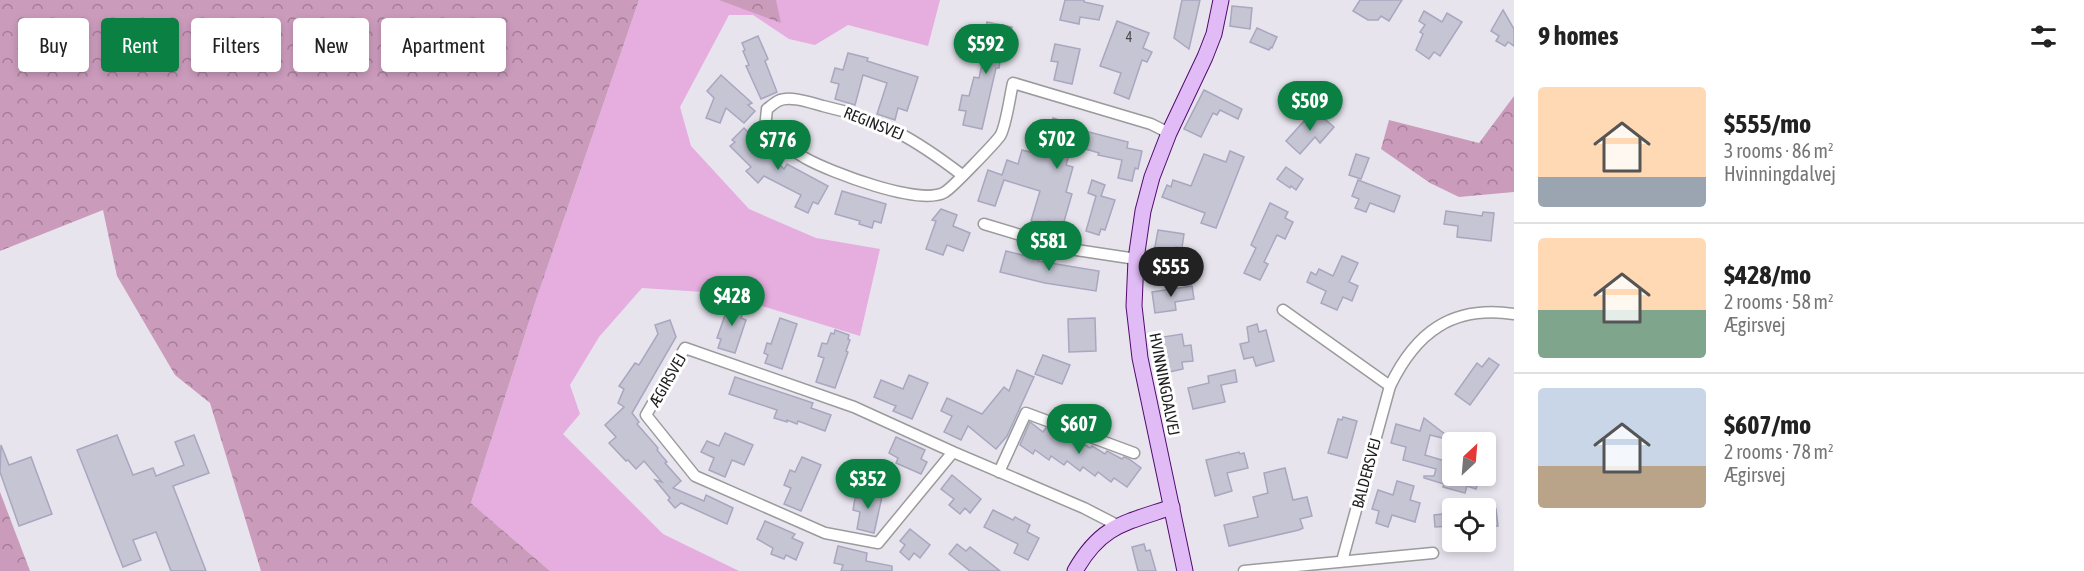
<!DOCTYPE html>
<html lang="en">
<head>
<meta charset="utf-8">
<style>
	:root { --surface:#fff; --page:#f6f6f6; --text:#222; --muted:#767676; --line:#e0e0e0; --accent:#0b8043 }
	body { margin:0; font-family:"Asap Condensed",sans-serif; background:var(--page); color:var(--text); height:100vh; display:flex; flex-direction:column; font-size:22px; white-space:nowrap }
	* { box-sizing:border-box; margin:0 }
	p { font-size:20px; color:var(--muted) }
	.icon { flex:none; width:33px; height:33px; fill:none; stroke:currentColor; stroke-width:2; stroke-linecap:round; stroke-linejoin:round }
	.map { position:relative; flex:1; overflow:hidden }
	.drawer { display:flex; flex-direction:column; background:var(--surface); width:570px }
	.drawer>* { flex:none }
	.banner { position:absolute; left:18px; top:18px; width:570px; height:54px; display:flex; gap:12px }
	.needle { width:39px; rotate:26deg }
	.fabs { position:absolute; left:1442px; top:432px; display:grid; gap:12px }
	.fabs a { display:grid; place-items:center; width:54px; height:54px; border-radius:6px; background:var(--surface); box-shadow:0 3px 9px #0003; font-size:30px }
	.price { position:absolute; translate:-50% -51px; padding:0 14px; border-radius:21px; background:var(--accent); color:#fff; font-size:20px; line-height:39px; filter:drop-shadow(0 2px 3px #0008) }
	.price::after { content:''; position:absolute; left:50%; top:36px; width:18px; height:14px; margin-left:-9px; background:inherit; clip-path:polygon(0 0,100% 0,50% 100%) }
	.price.on { background:#222; color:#fff }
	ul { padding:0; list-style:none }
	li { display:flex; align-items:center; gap:18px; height:150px; padding:0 24px }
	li+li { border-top:2px solid var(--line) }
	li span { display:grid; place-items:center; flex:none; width:168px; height:120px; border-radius:6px; color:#555 }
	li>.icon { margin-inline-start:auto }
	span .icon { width:72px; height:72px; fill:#fffc; stroke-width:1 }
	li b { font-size:26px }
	h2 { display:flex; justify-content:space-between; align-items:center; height:72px; padding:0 24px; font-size:26px }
	.chip { padding:0 21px; border-radius:6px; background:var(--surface); box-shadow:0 3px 9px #0003; font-size:21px; line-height:54px }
	.chip.on { background:var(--accent); color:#fff }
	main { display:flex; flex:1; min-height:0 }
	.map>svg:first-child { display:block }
	.grass { fill:#e6addf }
	.forest { fill:url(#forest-crowns) }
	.building { fill:#c5c5d4; stroke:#a8a7bf; stroke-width:1.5 }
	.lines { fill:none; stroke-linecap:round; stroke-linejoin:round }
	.street-casing { stroke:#9b9b9b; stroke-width:13 }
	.secondary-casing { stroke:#520b6e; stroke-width:17 }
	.street { stroke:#fff; stroke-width:10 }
	.secondary { stroke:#e1bbf6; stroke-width:15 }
	.labels { text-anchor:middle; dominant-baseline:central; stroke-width:6; stroke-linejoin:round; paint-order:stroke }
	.number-label { font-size:14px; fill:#48484c }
	.street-label { font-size:16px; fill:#1e1e1e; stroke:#fff }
</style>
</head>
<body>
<main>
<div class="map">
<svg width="1514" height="571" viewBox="0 0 1514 571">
	<defs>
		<pattern id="forest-crowns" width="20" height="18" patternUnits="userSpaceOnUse" patternTransform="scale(1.5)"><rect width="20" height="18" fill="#cb9bbc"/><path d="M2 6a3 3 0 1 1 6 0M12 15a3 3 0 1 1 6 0" fill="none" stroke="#a47e98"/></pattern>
	</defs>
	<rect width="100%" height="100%" fill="#e7e4ee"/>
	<polygon class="grass" points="639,0 940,0 928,46 848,25 815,45 789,39 753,15 729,15 680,107 691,146 749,209 816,238 880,249 860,336 726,295 703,292 642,288 599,337 570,385 580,414 563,434 663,534 739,571 550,571 471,503 535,303"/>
	<g class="forest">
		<polygon points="0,0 639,0 535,303 471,503 550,571 261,571 210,403 175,375 117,276 103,210 0,251"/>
		<polygon points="719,0 776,0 781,23"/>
		<polygon points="1514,96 1514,192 1459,197 1430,183 1381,149 1389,120 1479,143"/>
		<polygon points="0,492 30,571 0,571"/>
	</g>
	<g class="building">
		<polygon points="1065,0 1084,0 1084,2 1103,6 1099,20 1080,17 1079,24 1060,20"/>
		<polygon points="1182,0 1200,0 1189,49 1174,38"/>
		<polygon points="1360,0 1402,0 1389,21 1381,16 1378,20 1368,20 1353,11"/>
		<polygon points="1232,6 1252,8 1250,29 1230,26"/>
		<polygon points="1503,10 1514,29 1514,46 1508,42 1505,46 1496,41 1499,36 1491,31"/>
		<polygon points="1424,11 1442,22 1447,13 1462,22 1440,56 1434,52 1429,59 1416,50 1423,34 1420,32 1425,25 1419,21"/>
		<polygon points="1117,21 1149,33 1143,48 1152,52 1147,62 1142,60 1129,99 1114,93 1121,73 1100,66"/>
		<polygon points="987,22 1012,27 1006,57 1001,56 999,68 996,68 982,129 963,125 966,111 959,110 962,95 969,96 974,77 979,78 988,38 984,37"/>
		<polygon points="1257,28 1277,37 1272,48 1271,47 1269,50 1250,42"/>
		<polygon points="758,36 768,59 765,61 777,92 761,99 746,66 749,65 743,51 745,50 742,43"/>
		<polygon points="1055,44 1080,49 1072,84 1054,80 1058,62 1051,61"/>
		<polygon points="848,53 868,58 867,61 918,77 907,111 898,108 895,120 877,114 887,83 863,75 855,105 835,99 839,84 831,82 835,68 843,70"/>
		<polygon points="721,75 752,103 748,105 755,111 744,123 726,108 720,123 706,118 714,98 707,91"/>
		<polygon points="1204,90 1242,109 1238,119 1220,110 1217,115 1213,113 1201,137 1184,129"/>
		<polygon points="1314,110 1334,127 1320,143 1315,137 1300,154 1286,141"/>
		<polygon points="1053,118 1078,126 1077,129 1128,142 1127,148 1142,151 1138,169 1135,168 1132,181 1118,178 1122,160 1098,155 1099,153 1072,145 1066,165 1073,167 1066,192 1072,194 1063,225 1048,221 1046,225 1031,221 1040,191 1004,180 995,206 978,201 988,170 1002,175 1007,160 1018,164 1022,150 1049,157 1055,138 1048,136"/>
		<polygon points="744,128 784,169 787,164 828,186 818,204 813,202 808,213 795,207 801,195 764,176 758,183 746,171 751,167 730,146 735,142 732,140"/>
		<polygon points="1230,151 1244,157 1216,228 1201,223 1205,213 1162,197 1167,185 1171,187 1173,180 1191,186 1204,154 1226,162"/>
		<polygon points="1356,154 1369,158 1361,179 1349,175"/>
		<polygon points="1286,167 1303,179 1296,190 1291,186 1290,188 1277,179"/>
		<polygon points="1092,180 1105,185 1101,196 1115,200 1105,230 1101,229 1099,235 1086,231 1096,196 1088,193"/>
		<polygon points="1358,180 1400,196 1394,212 1370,203 1366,212 1355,208 1359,199 1352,196"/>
		<polygon points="842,191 886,204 881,223 874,221 872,228 859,224 860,221 835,214"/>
		<polygon points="1270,203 1288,212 1285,218 1293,222 1285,239 1277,235 1264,262 1268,264 1260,280 1244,273 1256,248 1251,245"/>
		<polygon points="941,209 957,215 953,226 970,233 963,251 947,245 943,255 926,249 936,221 932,220"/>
		<polygon points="1446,211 1482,216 1483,212 1494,213 1491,241 1457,237 1458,226 1444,224"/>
		<polygon points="1158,230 1184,234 1182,248 1176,247 1172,274 1153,271 1154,263 1152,263"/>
		<polygon points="1006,251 1039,259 1038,261 1099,271 1096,291 1045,283 1000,272"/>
		<polygon points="1342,256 1358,263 1349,282 1358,286 1352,301 1343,297 1337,310 1321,303 1326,291 1307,282 1311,272 1316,275 1319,269 1333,276"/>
		<polygon points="1192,286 1194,299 1175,302 1176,310 1155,313 1152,292"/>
		<polygon points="730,301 746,306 741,318 746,320 735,353 718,348 721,339 717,338"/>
		<polygon points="780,318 797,324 782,369 765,363 768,355 764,353 767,343 771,344"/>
		<polygon points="1095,318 1096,351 1069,352 1068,319"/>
		<polygon points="670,320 676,337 632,413 639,422 637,424 658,448 657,450 667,462 665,463 681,481 673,488 704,501 706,495 733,508 727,524 681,503 675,508 668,500 670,498 655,480 662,482 644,461 636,469 628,460 626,461 609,443 616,437 605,425 624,407 618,403 624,389 619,386 635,363 639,365 658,334 655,325"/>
		<polygon points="1257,324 1259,332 1266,330 1274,361 1256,366 1253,357 1244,359 1240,344 1249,342 1247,327"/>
		<polygon points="835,330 849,335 848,339 850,340 846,351 848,352 835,388 816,382 824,358 818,356 822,343 827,344 831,333 834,334"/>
		<polygon points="1182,334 1184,346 1191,345 1193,361 1182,362 1183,369 1169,372 1163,337"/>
		<polygon points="1043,355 1070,365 1062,384 1035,374"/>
		<polygon points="1489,358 1499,365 1470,405 1455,394 1477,363 1482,367"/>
		<polygon points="1017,370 1034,377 1007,436 996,449 968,426 961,440 944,432 952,416 941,411 947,398 982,414 1004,387 1009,391"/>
		<polygon points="1235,370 1237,382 1221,385 1225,402 1193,409 1188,388 1209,383 1208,376"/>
		<polygon points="909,375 928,383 912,419 893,411 896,406 874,397 881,380 903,389"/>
		<polygon points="735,377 813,403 811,408 831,415 825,431 798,421 797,424 787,420 787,422 774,418 777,410 729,394"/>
		<polygon points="1343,417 1357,421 1347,458 1328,453 1338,419 1342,420"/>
		<polygon points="1424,418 1454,441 1430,435 1425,455 1452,463 1452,476 1480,476 1476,489 1467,486 1465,493 1443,487 1444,484 1424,478 1424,476 1434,476 1436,469 1403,460 1406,447 1391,443 1396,424 1420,431"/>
		<polygon points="1030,422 1043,432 1046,428 1059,437 1061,434 1075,443 1077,440 1090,448 1092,446 1105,454 1107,451 1122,459 1124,457 1129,459 1141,468 1127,487 1114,478 1111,482 1098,472 1095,476 1083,467 1080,471 1067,461 1064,465 1051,456 1049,460 1035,450 1033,454 1020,445"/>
		<polygon points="725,433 753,445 744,465 732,460 725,477 709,470 714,458 701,452 707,441 719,446"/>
		<polygon points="117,435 133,475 153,468 156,476 184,465 175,442 194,435 209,473 173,486 206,571 171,571 156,532 133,540 141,560 123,567 77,450"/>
		<polygon points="896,437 925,450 921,459 927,462 921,474 896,463 898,458 889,453"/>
		<polygon points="1,445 9,465 31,457 52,514 19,526 0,472"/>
		<polygon points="1239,452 1240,454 1244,453 1248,468 1227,473 1232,491 1215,496 1206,460"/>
		<polygon points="802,457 821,465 801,511 784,504 791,488 784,485 790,470 795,472"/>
		<polygon points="1285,468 1293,500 1307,497 1312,516 1300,519 1303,528 1299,530 1229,546 1224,525 1258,517 1253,497 1268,493 1264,473"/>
		<polygon points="952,475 981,499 970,513 965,508 960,514 949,505 954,499 941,489"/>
		<polygon points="1397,481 1414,486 1410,500 1420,503 1415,522 1392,515 1388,527 1376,523 1379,511 1372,509 1378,490 1393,495"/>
		<polygon points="866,488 876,489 876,491 883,492 874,533 857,529 860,512 853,510 855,498 863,499"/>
		<polygon points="1496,509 1498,526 1485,527 1485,510"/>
		<polygon points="993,510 1013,520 1015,517 1030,525 1027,532 1039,538 1028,560 1014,553 1018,544 984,527"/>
		<polygon points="1452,513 1452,526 1435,527 1434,515"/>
		<polygon points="765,521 795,534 792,538 803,543 796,560 786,555 784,559 771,554 773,548 757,539"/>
		<polygon points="910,529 930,545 920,558 914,553 909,560 900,552 905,545 900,541"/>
		<polygon points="957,544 966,551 970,547 1000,571 970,571 949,554"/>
		<polygon points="1144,544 1146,551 1150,550 1156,571 1138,571 1132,547"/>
		<polygon points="838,546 867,553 866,561 892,566 892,571 841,571 843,565 834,563"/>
	</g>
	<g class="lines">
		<g class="street-casing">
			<g id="street">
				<path d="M962 175C915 139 881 119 823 106 811 103 790 95 778 101 774 103 770 107 767 109L765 128C777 140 790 149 805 158 830 172 921 207 945 192 952 188 995 143 1000 136 1006 127 1010 95 1013 83L1151 124 1169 133"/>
				<polyline points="984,224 1063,248 1136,259"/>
				<polyline points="1283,310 1390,386"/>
				<polyline points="953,452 878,543 825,533 695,476 646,415 685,348 854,407 953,452 1084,508 1117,525"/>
				<polyline points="999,472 1026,413 1134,453"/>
				<path d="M1342 561 1390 386C1416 332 1452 305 1514 314"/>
				<polyline points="1244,571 1433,553"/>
			</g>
		</g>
		<g class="secondary-casing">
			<g id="secondary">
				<path d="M1075 571C1101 525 1125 523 1172 507"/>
				<polyline points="1185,571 1140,358 1134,306 1136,259 1143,211 1152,177 1169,133 1205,57 1214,34 1221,0"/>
			</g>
		</g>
		<use href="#street" class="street"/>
		<use href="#secondary" class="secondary"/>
	</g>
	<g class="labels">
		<g class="number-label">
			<text x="1129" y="37">4</text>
		</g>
		<g class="street-label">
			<text transform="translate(874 123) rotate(22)">REGINSVEJ</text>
			<text transform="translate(667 380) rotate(-60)">ÆGIRSVEJ</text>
			<text transform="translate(1165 384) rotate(79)">HVINNINGDALVEJ</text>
			<text transform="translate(1366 473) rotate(-75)">BALDERSVEJ</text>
		</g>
	</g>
</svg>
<div class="fabs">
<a><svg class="needle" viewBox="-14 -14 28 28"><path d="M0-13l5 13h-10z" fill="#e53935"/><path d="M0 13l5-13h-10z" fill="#767676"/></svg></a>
<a><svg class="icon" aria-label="locate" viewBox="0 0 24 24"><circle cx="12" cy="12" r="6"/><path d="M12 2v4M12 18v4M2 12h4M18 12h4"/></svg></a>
</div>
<b class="price" style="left:986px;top:75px">$592</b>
<b class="price" style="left:1310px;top:132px">$509</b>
<b class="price" style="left:1057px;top:170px">$702</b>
<b class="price" style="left:778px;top:171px">$776</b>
<b class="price" style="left:1049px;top:272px">$581</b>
<b class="price on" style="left:1171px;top:298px">$555</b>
<b class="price" style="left:732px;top:327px">$428</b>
<b class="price" style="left:1079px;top:455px">$607</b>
<b class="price" style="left:868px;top:510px">$352</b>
<div class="banner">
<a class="chip">Buy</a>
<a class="chip on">Rent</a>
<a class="chip">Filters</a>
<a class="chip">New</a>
<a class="chip">Apartment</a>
</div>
</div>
<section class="drawer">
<h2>9 homes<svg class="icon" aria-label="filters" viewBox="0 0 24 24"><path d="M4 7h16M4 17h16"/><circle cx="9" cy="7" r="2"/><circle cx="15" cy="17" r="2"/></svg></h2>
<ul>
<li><span style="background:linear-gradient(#ffd9b3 75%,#9aa5b1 0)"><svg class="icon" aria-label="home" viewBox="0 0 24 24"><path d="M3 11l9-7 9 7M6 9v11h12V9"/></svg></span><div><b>$555/mo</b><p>3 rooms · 86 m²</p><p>Hvinningdalvej</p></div></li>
<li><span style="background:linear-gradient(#ffd9b3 60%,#7fa58c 0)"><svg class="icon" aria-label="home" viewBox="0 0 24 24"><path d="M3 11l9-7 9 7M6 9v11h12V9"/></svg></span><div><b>$428/mo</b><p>2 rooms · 58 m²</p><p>Ægirsvej</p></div></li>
<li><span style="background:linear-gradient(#c9d6e8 65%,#b9a48a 0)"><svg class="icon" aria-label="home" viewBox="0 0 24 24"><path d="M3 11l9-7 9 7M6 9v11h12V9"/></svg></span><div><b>$607/mo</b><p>2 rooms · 78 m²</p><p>Ægirsvej</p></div></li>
</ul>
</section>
</main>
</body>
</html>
